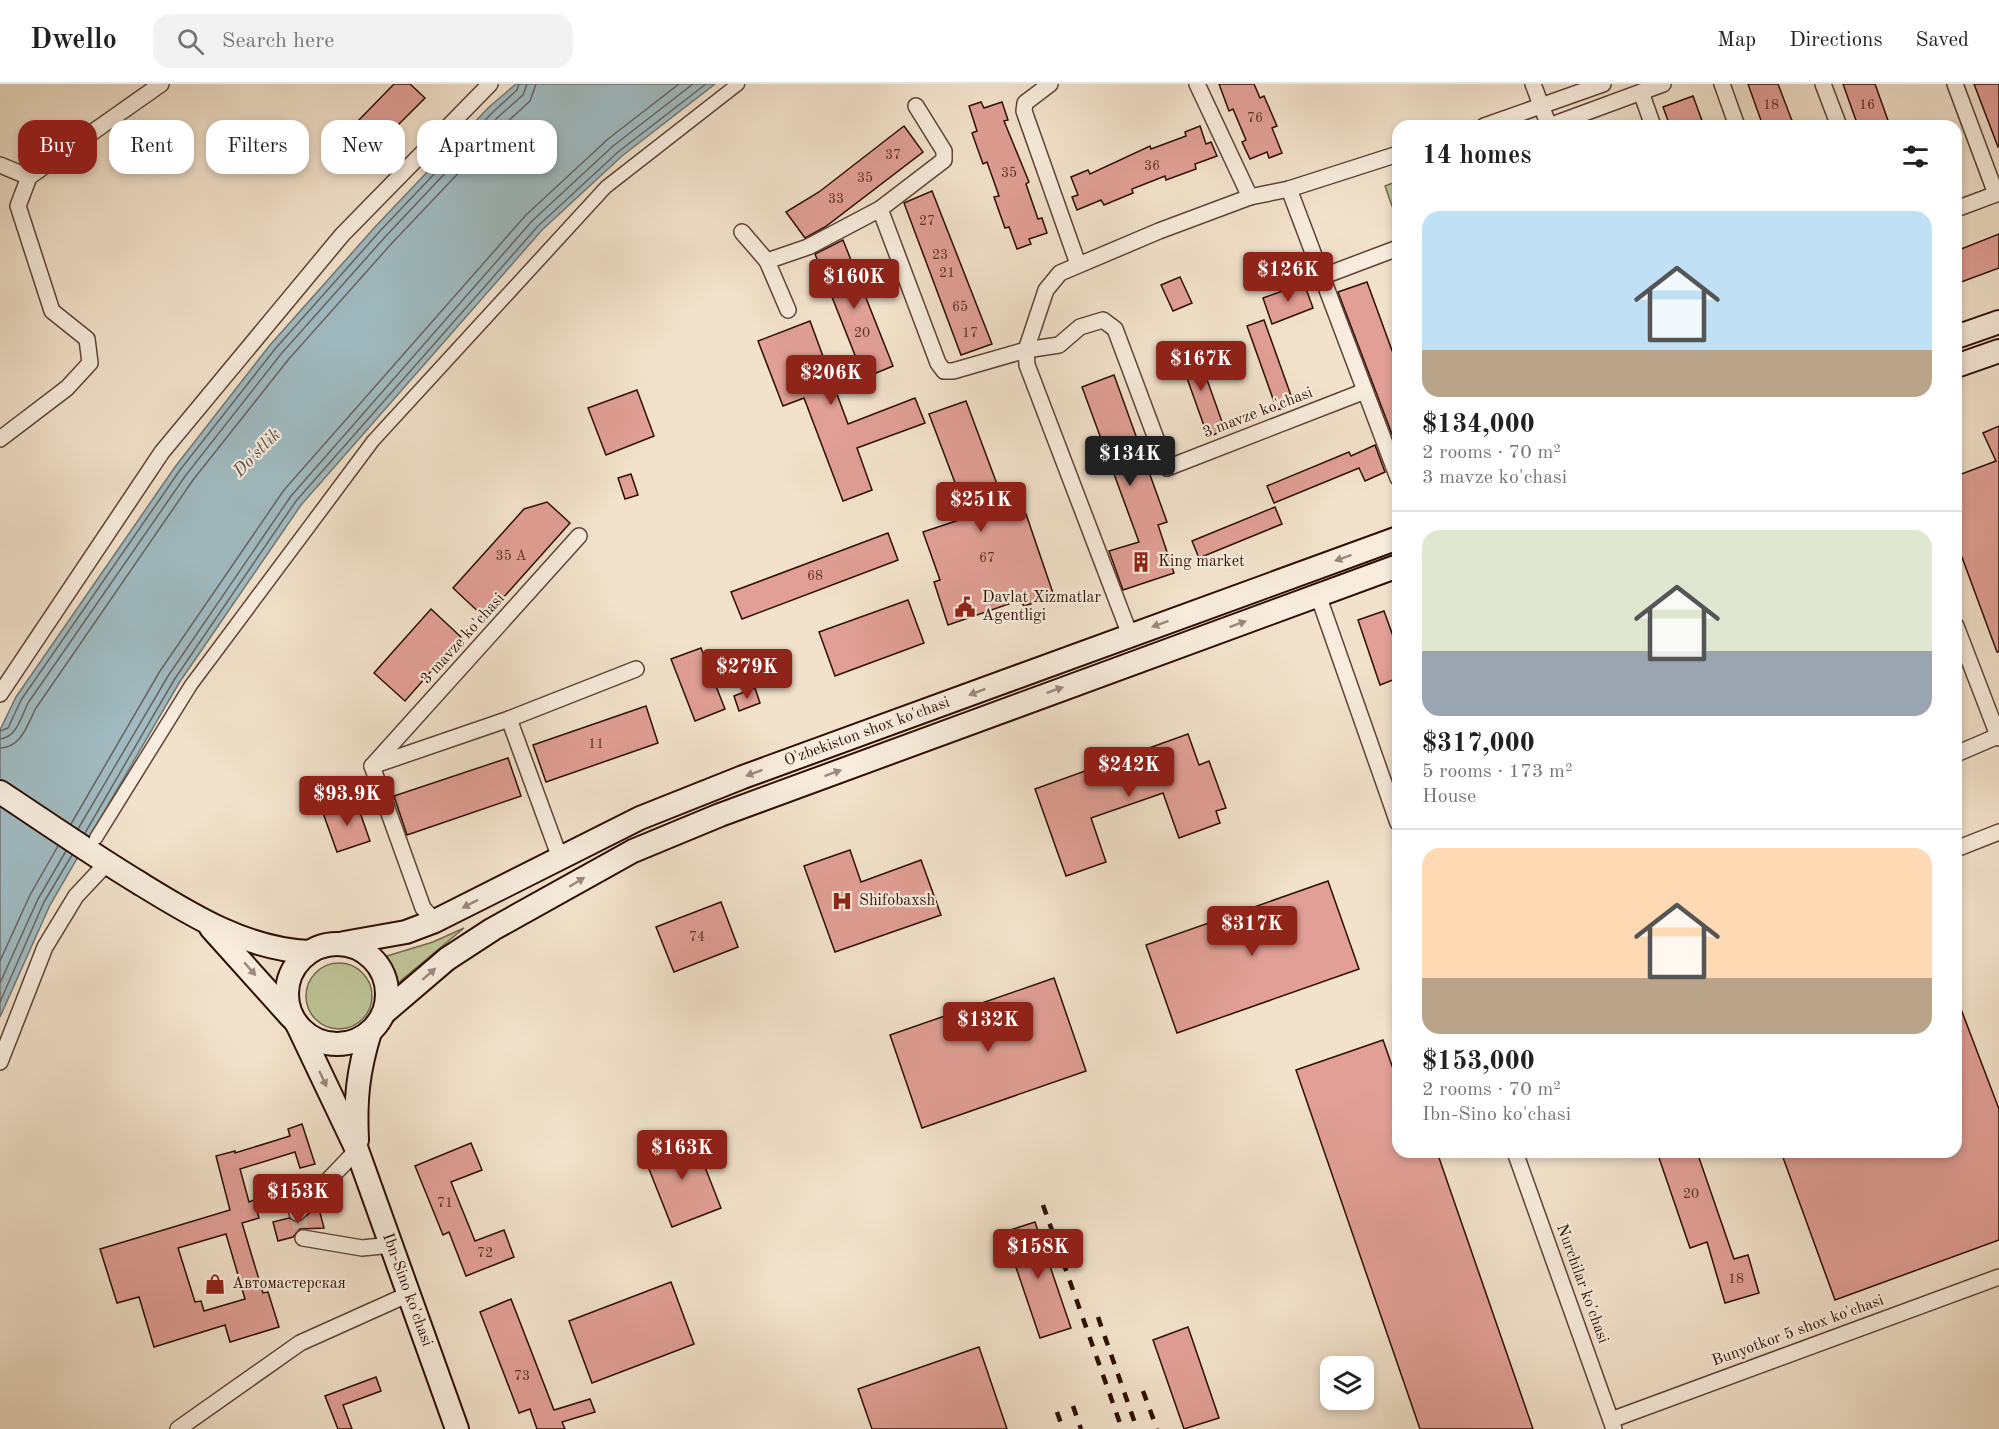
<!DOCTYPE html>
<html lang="en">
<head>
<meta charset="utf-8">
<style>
	:root { --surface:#fff; --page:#f2f2f2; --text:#202124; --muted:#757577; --line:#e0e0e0; --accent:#8f2418 }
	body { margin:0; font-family:"Old Standard TT",serif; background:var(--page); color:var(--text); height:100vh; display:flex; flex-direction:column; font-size:22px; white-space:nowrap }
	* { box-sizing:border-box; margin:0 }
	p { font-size:20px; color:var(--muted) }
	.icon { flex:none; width:33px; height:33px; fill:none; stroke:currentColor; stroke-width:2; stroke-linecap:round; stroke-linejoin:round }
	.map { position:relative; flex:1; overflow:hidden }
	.sheet { position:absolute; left:1392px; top:36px; width:570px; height:1038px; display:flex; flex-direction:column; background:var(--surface); border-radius:18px; box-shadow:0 3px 9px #0003 }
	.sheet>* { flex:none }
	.top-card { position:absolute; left:18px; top:36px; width:570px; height:54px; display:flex; gap:12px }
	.buttons { position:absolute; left:1320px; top:1272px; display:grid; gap:12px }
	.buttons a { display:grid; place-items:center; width:54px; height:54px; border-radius:12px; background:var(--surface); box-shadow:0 3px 9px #0003; font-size:30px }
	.price { position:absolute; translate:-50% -51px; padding:0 14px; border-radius:6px; background:var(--accent); color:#fff; font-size:20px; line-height:39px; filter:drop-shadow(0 2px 3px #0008) }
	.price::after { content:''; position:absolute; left:50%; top:36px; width:18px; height:14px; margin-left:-9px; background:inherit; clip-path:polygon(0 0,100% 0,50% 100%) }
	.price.current { background:#222; color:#fff }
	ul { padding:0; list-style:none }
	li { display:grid; align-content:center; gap:12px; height:318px; padding:0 30px }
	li+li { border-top:2px solid var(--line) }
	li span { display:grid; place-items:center; height:186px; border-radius:18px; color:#555 }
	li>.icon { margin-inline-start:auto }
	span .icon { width:108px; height:108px; fill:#fffc; stroke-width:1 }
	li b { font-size:26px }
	h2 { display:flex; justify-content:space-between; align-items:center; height:72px; padding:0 30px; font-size:26px }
	.pill { padding:0 21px; border-radius:18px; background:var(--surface); box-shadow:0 3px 9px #0003; font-size:21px; line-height:54px }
	.pill.current { background:var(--accent); color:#fff }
	header { display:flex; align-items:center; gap:36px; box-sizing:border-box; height:84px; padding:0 30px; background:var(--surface); border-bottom:2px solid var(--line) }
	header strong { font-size:28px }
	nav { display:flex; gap:33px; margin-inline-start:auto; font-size:21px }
	.search { width:420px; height:54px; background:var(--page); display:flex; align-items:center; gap:15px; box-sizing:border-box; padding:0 21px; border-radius:18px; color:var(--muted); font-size:22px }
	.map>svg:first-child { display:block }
	.green { fill:#bdc396; stroke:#76684c; stroke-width:1.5 }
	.water { fill:#a0bbc1; stroke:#727675; stroke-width:1.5 }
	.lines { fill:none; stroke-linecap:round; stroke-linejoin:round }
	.shore { stroke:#676462; stroke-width:1.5 }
	.building { fill:#e19f95; stroke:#2e0e03; stroke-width:1.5; fill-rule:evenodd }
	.minor-tunnel { stroke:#d5c2ad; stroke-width:15; stroke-dasharray:15 8; stroke-linecap:butt }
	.pedestrian-casing { stroke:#5f4335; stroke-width:15 }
	.minor-casing { stroke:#5f4335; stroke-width:18 }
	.secondary-casing { stroke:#2e0e03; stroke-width:26 }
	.pedestrian { stroke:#f7ecdd; stroke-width:12 }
	.minor { stroke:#f7ecdd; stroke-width:15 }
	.secondary { stroke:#f7ecdd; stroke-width:22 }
	.rail { stroke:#2e0e03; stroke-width:4.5; stroke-dasharray:10 10; stroke-linecap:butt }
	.oneway { fill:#9d887b }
	.labels { text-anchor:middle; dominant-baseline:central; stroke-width:4.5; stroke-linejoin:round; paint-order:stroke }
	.number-label { font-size:14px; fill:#5b3228 }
	.street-label { font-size:16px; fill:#2e0e03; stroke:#f7ecdd }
	.poi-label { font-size:16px; fill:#2e0e03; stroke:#f7ecdd; text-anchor:start }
	.water-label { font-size:18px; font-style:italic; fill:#564b46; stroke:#f7ecdd }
</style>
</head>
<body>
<header>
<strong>Dwello</strong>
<div class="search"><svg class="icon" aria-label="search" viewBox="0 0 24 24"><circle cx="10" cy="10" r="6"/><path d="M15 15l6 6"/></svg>Search here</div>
<nav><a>Map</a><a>Directions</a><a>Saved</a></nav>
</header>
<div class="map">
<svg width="1999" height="1345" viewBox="0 0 1999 1345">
	<rect width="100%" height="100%" fill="#f2e2cb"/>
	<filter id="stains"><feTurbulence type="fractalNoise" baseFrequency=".00333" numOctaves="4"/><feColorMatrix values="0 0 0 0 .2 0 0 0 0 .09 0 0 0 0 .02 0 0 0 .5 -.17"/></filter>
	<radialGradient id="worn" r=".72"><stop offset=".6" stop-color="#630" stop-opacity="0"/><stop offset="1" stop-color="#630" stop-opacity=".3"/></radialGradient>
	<g class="green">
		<polygon points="1398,97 1398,139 1385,102"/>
		<polygon points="464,844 398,899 387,872 433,858"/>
		<circle cx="339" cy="912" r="33"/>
	</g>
	<polygon class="water" points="516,0 715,0 622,72 542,146 301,421 179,599 50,821 0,933 0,646 16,613 175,383 270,261 375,143 489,23"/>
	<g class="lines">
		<g class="shore">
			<polyline points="0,647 8,644 21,616 180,386 275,265 380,147 493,28 517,6 519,0"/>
			<path d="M0 655C17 653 21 633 28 619L186 391 281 270 385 153 498 33 523 11 527 0"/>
			<path d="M0 664C22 663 27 641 36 624L193 396 288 276 392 159 505 40 530 17 536 0"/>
			<polyline points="71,740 160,587 284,406 526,131 608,55 679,0"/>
			<polyline points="78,745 168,592 291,412 532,137 613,62 693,0"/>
			<polyline points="85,749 174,596 296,417 538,142 618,68 706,0"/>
			<polyline points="0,877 30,811 58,762"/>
			<polyline points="0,899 38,815 66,767"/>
			<polyline points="0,918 44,818 72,771"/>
		</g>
	</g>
	<g class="building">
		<polygon points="394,0 410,0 425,14 380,59 358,37"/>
		<polygon points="1219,0 1254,0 1260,14 1264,12 1277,42 1272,44 1282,69 1269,74 1267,68 1250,75 1242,58 1246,56 1233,25 1229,27"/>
		<polygon points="1748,0 1778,0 1794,42 1763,42"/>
		<polygon points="1843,0 1875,0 1890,42 1858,42"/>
		<polygon points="1974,0 1999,0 1999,62 1998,63"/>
		<polygon points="1693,12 1704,42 1670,42 1663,23"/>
		<polygon points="981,18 984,24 1002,18 1008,36 1004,37 1029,98 1026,100 1038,135 1042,134 1047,149 1029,155 1031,160 1017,165 1009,143 1005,144 994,113 999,112 987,78 983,80 972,49 977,47 969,22"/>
		<polygon points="904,42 923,68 825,143 805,154 786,128 819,108"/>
		<polygon points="1200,42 1206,60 1211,58 1217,72 1195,80 1196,85 1166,96 1165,92 1132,105 1133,109 1104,121 1101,116 1077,126 1072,113 1078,111 1071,93 1088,86 1090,90 1150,62 1151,65 1186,52 1185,48"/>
		<polygon points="932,107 992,260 961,271 904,119"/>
		<polygon points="1999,150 1999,184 1956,200 1956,167"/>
		<polygon points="843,156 893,282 864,294 815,170"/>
		<polygon points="1180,193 1192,219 1173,227 1161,201"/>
		<polygon points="1367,198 1398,283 1398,366 1338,208"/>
		<polygon points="1304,199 1313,224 1272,240 1263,214"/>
		<polygon points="1264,236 1294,320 1277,326 1247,242"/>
		<polygon points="810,237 848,340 915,314 925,339 857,364 872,406 843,417 804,314 783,322 758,257"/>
		<polygon points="1195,262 1225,346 1208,353 1178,269"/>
		<polygon points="1114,291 1167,438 1158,441 1174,489 1123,506 1109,467 1139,458 1082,303"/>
		<polygon points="637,306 654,352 606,371 588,324"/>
		<polygon points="966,317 1010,435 1026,430 1054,512 1024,522 1020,516 948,541 934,498 940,496 923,448 968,433 929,330"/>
		<polygon points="1999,342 1999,568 1997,568 1956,457 1956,392 1996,377 1983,349"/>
		<polygon points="1375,361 1385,388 1365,397 1359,384 1274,419 1267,402 1349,368 1351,372"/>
		<polygon points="631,390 638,411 625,415 618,394"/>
		<polygon points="547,418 570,439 485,534 453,504 524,425"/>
		<polygon points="1275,423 1282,440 1199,474 1192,457"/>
		<polygon points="888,449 898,476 742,535 731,508"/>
		<polygon points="908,516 924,559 835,592 819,548"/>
		<polygon points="431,525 461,553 405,617 374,589"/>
		<polygon points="1384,527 1398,566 1398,594 1380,601 1358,536"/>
		<polygon points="701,564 725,625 695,637 671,575"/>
		<polygon points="755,604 760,619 739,627 734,612"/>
		<polygon points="646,622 658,659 546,698 533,661"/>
		<polygon points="1188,650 1199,681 1209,677 1226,724 1216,727 1220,739 1179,754 1163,709 1091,734 1106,778 1066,792 1035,705"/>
		<polygon points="508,674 521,712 407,751 394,712"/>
		<polygon points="356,717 370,757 337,768 323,729"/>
		<polygon points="850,766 861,798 921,776 941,831 835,868 804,782"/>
		<polygon points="1328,797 1359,885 1177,949 1146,861"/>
		<polygon points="721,818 738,863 674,888 656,843"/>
		<polygon points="1054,894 1086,987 922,1044 890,951"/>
		<polygon points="1956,912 1999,1025 1999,1156 1835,1216 1781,1068 1956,1068"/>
		<polygon points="1383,956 1398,999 1398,1068 1437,1068 1533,1345 1420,1345 1296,986"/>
		<path d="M302 1040 315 1080 300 1084 295 1068 240 1085 249 1118 254 1116 259 1134 242 1139 263 1209 268 1208 279 1243 230 1258 225 1241 154 1263 139 1213 117 1219 100 1165 230 1126 216 1072 235 1067V1069L290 1052 288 1045ZM226 1150 245 1215 204 1227 201 1217 195 1218 178 1164Z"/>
		<polygon points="692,1050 721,1124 672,1143 643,1070"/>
		<polygon points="471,1059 482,1086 451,1098 475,1157 504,1146 514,1173 466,1192 449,1148 443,1151 415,1082"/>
		<polygon points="1657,1068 1697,1068 1734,1175 1748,1171 1759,1209 1725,1219 1707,1158 1690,1164"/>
		<polygon points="319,1125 324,1144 300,1145 293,1153 278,1157 273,1138 289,1134 299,1138 312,1127"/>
		<polygon points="1035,1138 1071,1244 1040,1254 1004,1148"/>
		<polygon points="671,1198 694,1260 592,1299 569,1237"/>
		<polygon points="511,1215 554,1326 590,1315 595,1328 562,1338 565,1345 537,1345 530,1325 519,1329 480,1228"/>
		<polygon points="1188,1243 1219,1334 1184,1345 1153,1256"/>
		<polygon points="979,1263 1007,1345 872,1345 858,1305"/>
		<polygon points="376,1293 381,1307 343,1321 352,1345 338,1345 325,1312"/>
	</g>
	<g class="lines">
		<polyline class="minor-tunnel" points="297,1129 303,1154"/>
		<g class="pedestrian-casing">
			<polyline id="pedestrian" points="96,754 191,601 373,357 606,103 738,0"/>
		</g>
		<g class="minor-casing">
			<g id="minor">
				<polyline points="1050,0 1025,19 1024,27 1078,180"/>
				<polyline points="1197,0 1250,113"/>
				<polyline points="1533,0 1549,42 1663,0"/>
				<polyline points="1722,0 1737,42"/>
				<polyline points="1823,0 1839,42"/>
				<polyline points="1955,0 1996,110"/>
				<polyline points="1641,8 1653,42"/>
				<polyline points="916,22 944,67 944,76 880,125 938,279 944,287 953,287 1026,266 1059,261 1080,243 1103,236 1115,245 1167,384 1365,307"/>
				<polyline points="1484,42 1603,0"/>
				<polyline points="0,81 29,93"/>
				<polyline points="1289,105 1398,394"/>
				<polyline points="1956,125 1999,109"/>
				<polyline points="742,148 767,177 808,163 880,125"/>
				<polyline points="767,177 788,226"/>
				<polyline points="1321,193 1398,164"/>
				<polyline points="0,355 67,304 90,279 87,255 52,227 18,122 29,93 161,0"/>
				<polyline points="1318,511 1398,739"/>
				<polyline points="1956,542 1999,654"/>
				<polyline points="1130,551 1027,281 1026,266 1046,206 1060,189 1159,147 1250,113 1289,105 1398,70"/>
				<polyline points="0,610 162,368 342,151 490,0"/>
				<polyline points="509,635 636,585"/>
				<polyline points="1956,670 1998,652"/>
				<polyline points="375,681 509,635 560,774"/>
				<polyline points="372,682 579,452"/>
				<polyline points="372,682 423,824 435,837"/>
				<polyline points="1956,765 1999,748"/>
				<polyline points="0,978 45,863 76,812 107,779"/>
				<polyline points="1515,1068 1614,1345"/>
				<polyline points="297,1129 357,1066"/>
				<polyline points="303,1154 362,1164 392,1161"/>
				<polyline points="1611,1336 1999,1193"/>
				<polyline points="178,1345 300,1259 409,1210"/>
			</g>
		</g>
		<g class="secondary-casing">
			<g id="secondary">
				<polyline points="1956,253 1999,238"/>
				<polyline points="1956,282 1999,267"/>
				<path d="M0 708C47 739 93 771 141 800 193 832 246 865 309 868"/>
				<polyline points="211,844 291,933"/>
				<polyline points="344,859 406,848 435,837 640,734 743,693 1398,454"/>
				<circle cx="337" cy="910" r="50"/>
				<polyline points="385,928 447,875 493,845 633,767 720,731 1398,482"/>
				<polyline points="298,942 357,1066 457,1345"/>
				<path d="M357 1056C355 1015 358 987 370 948"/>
			</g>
		</g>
		<use href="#pedestrian" class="pedestrian"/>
		<use href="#minor" class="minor"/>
		<use href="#secondary" class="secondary"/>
		<g class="rail">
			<polyline points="1043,1121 1122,1345"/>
			<polyline points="1098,1233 1137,1345"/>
			<polyline points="1143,1307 1157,1345"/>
			<polyline points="1073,1322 1081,1345"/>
			<polyline points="1057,1328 1063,1345"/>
		</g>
	</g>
	<defs><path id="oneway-solid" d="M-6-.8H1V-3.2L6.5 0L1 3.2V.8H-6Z" transform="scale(1.5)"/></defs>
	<g class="oneway">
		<use href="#oneway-solid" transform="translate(1343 474) rotate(160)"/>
		<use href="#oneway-solid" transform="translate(1160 540) rotate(160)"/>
		<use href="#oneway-solid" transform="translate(1238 540) rotate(-20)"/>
		<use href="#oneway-solid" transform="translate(1055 606) rotate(-20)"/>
		<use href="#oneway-solid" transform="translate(977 608) rotate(159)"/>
		<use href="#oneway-solid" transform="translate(754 689) rotate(160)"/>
		<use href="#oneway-solid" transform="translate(833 689) rotate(-20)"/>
		<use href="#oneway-solid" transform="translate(577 798) rotate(-31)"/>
		<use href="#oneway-solid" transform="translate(470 820) rotate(153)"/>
		<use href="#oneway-solid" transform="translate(250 885) rotate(49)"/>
		<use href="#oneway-solid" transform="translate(429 890) rotate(-41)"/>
		<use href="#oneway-solid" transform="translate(323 995) rotate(65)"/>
	</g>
	<defs>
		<g id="building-bare" transform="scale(1.62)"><path d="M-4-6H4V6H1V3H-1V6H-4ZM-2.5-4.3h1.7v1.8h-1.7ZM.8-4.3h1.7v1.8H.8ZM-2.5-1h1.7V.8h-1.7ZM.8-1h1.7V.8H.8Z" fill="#8f2418" stroke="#f7ecdd" stroke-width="2.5" paint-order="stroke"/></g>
		<g id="civic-bare" transform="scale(1.62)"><path d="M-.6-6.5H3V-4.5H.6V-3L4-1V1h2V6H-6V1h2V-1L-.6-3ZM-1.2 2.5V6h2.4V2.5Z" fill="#8f2418" stroke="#f7ecdd" stroke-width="2.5" paint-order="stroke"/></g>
		<g id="hospital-bare" transform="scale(1.62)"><path d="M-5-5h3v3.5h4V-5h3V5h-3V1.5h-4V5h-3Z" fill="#8f2418" stroke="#f7ecdd" stroke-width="2.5" paint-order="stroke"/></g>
		<g id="shop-bare" transform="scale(1.62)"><path d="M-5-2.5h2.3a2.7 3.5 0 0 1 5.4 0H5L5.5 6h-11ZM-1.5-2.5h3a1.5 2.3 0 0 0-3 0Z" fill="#8f2418" stroke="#f7ecdd" stroke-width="2.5" paint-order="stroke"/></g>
	</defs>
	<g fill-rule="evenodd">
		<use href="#building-bare" x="1141" y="478"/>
		<use href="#civic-bare" x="965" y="523"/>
		<use href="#hospital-bare" x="842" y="817"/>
		<use href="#shop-bare" x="215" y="1200"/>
	</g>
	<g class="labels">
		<g class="number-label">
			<text x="1771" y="21">18</text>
			<text x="1867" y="21">16</text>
			<text x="1255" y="34">76</text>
			<text x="893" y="71">37</text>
			<text x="1152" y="82">36</text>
			<text x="1009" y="89">35</text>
			<text x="865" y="94">35</text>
			<text x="836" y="115">33</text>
			<text x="927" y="137">27</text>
			<text x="940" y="171">23</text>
			<text x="947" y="189">21</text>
			<text x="960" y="223">65</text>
			<text x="862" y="249">20</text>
			<text x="970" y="249">17</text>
			<text x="511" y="472">35 А</text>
			<text x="987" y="474">67</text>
			<text x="815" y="492">68</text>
			<text x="596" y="660">11</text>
			<text x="697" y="853">74</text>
			<text x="1691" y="1110">20</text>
			<text x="445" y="1119">71</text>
			<text x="485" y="1169">72</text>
			<text x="1736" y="1195">18</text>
			<text x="522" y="1292">73</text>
		</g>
		<g class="street-label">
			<text transform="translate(1258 329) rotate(-21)">3 mavze ko'chasi</text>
			<text transform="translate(463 555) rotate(-48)">3 mavze ko'chasi</text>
			<text transform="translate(867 648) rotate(-20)">O'zbekiston shox ko'chasi</text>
			<text transform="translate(1582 1200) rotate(70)">Nurchilar ko'chasi</text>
			<text transform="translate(407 1206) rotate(70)">Ibn-Sino ko'chasi</text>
			<text transform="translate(1798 1247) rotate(-20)">Bunyotkor 5 shox ko'chasi</text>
		</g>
		<g class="poi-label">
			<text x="1158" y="478">King market</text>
			<text x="982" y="514">Davlat Xizmatlar<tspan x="982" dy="18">Agentligi</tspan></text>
			<text x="859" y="817">Shifobaxsh</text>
			<text x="232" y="1200">Автомастерская</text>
		</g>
		<g class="water-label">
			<text transform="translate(257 369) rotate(-46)">Do'stlik</text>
		</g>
	</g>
	<rect width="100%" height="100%" filter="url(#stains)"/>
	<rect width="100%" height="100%" fill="url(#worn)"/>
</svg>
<div class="buttons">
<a><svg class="icon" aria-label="layers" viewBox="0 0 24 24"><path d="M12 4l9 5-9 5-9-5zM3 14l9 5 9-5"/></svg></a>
</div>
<b class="price" style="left:1288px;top:219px">$126K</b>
<b class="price" style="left:854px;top:226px">$160K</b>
<b class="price" style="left:1201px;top:308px">$167K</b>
<b class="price" style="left:831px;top:322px">$206K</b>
<b class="price current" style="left:1130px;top:403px">$134K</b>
<b class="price" style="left:981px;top:449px">$251K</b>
<b class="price" style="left:747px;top:616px">$279K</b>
<b class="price" style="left:1129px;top:714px">$242K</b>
<b class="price" style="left:347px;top:743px">$93.9K</b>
<b class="price" style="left:1252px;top:873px">$317K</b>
<b class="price" style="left:988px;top:969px">$132K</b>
<b class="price" style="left:682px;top:1097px">$163K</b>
<b class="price" style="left:298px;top:1141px">$153K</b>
<b class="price" style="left:1038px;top:1196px">$158K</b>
<div class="top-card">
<a class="pill current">Buy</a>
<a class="pill">Rent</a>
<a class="pill">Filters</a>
<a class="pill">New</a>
<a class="pill">Apartment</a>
</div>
<section class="sheet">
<h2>14 homes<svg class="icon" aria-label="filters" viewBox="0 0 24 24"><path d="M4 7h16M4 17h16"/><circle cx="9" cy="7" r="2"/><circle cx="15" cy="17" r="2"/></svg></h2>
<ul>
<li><span style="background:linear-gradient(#bfe0f5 75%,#b9a48a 0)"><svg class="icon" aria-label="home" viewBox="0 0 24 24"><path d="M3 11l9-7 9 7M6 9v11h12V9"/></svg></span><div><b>$134,000</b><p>2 rooms · 70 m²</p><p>3 mavze ko'chasi</p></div></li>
<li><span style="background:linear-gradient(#dfe7d0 65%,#9aa5b1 0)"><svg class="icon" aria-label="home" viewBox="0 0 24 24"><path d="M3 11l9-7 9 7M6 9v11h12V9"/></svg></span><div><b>$317,000</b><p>5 rooms · 173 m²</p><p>House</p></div></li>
<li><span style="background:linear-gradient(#ffd9b3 70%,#b9a48a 0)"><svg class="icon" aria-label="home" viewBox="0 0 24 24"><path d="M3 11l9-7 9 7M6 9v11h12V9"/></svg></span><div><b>$153,000</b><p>2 rooms · 70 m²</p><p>Ibn-Sino ko'chasi</p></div></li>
</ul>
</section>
</div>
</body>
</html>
